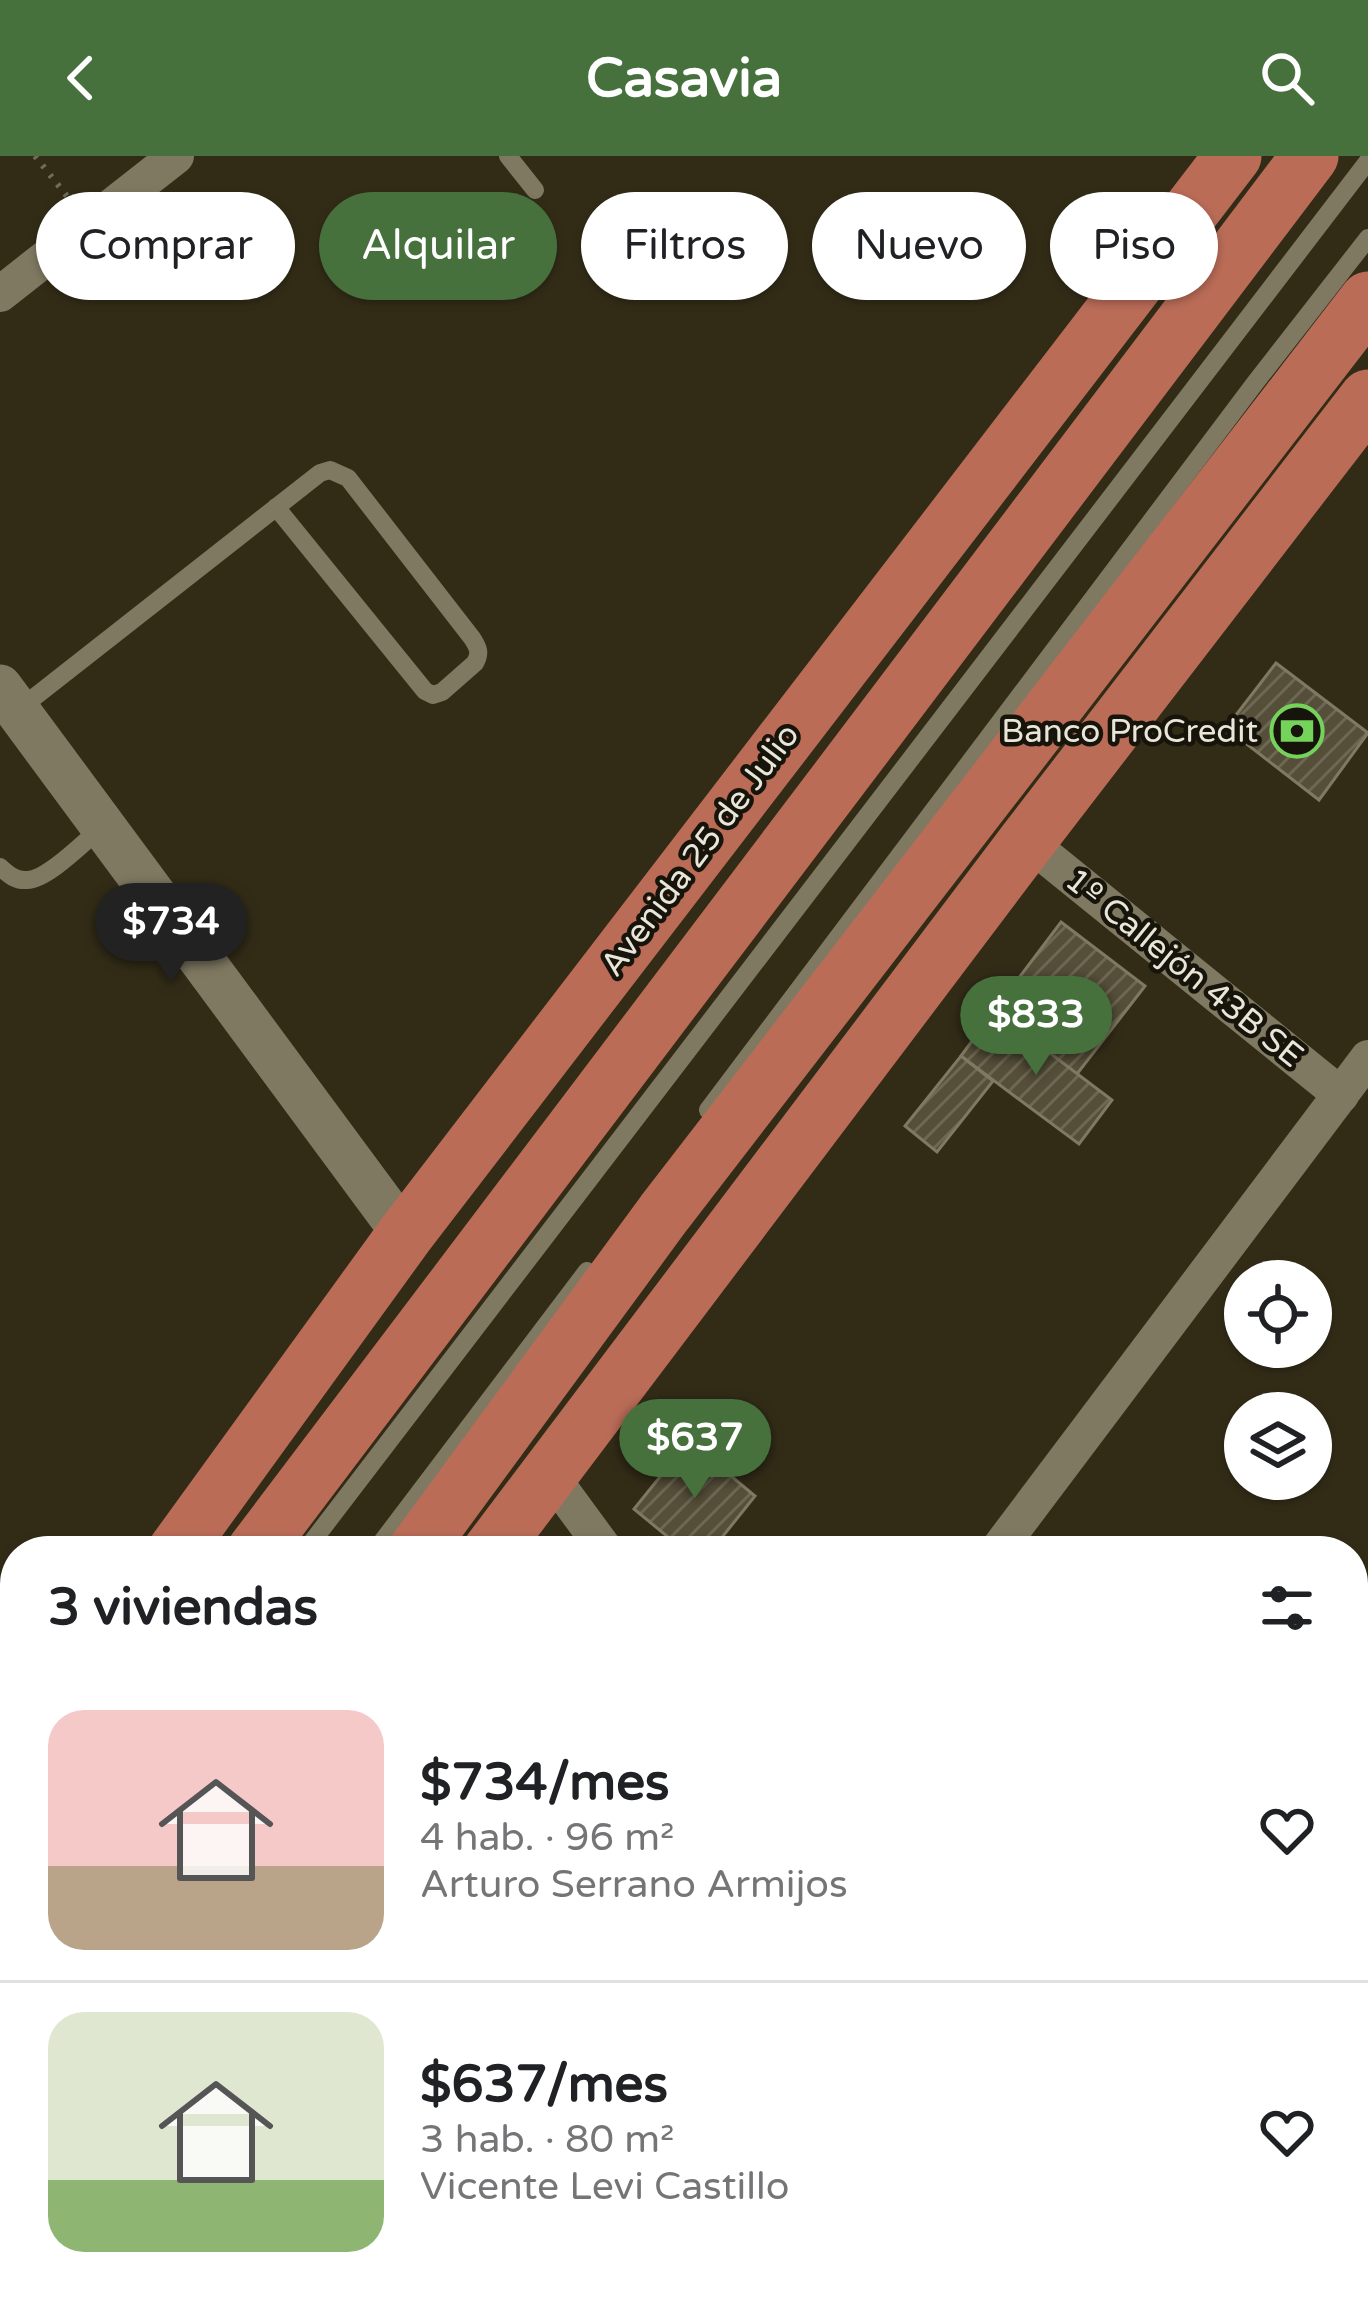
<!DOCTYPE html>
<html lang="es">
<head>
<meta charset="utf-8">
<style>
	:root { --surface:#fff; --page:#f2f2f2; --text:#202124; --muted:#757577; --line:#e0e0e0; --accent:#46713d }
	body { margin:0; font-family:"Varela Round",sans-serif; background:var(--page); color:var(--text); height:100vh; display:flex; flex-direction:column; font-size:45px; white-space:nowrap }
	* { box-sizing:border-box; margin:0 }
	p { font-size:39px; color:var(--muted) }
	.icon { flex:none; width:66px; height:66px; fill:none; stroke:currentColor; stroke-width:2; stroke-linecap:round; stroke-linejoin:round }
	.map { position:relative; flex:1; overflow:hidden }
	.drawer { position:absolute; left:0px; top:1380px; width:1368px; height:768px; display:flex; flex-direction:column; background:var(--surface); border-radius:48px 48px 0 0; box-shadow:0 3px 9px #0004 }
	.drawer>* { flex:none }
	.banner { position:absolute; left:36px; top:36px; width:1296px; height:108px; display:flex; gap:24px }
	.controls { position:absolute; left:1224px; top:1104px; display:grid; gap:24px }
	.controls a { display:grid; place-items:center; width:108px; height:108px; border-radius:50%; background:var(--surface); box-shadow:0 3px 9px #0004; font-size:60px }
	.price { position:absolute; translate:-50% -102px; padding:0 27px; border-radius:42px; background:var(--accent); color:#fff; font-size:39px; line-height:78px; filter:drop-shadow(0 3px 6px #0008) }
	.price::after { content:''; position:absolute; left:50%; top:72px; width:36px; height:27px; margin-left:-18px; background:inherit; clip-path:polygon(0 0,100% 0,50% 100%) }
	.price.on { background:#222; color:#fff }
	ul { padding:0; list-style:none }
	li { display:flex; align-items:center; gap:36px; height:300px; padding:0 48px }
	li+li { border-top:3px solid var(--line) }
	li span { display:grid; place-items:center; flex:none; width:336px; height:240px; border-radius:36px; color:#555 }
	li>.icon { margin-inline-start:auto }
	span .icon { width:144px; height:144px; fill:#fffc; stroke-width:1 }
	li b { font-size:51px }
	h2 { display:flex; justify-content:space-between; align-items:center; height:144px; padding:0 48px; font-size:51px }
	.chip { padding:0 42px; border-radius:54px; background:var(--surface); box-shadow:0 3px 9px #0004; font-size:42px; line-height:108px }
	.chip.on { background:var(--accent); color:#fff }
	header { display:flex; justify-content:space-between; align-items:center; height:156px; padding:0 48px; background:var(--accent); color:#fff; font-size:54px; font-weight:700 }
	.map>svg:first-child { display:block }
	.building { fill:url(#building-hatch); stroke:#807961; stroke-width:3 }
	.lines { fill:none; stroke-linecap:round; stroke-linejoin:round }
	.path { stroke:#716c59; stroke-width:6; stroke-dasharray:3 9; stroke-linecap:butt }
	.service { stroke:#807962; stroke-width:18 }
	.minor { stroke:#807962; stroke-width:36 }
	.tertiary { stroke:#807962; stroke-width:45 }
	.primary { stroke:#ba6c57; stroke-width:57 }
	.labels { text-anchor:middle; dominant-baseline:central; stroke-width:9; stroke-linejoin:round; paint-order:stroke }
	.poi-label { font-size:33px; fill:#e9e5d8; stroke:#17150b; text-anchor:end }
	.street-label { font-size:33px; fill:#e9e5d8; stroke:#17150b }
</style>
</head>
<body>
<header><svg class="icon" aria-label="back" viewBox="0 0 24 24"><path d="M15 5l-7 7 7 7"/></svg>Casavia<svg class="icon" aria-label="search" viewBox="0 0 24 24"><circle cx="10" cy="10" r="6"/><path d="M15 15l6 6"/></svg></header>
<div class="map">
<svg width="1368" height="2148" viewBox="0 0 1368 2148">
	<defs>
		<pattern id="building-hatch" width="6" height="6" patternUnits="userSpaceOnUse" patternTransform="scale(3)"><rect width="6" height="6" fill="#554e38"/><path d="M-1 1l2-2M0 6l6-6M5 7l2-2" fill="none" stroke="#6d6754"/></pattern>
	</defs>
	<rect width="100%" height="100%" fill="#322c17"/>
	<g class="building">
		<polygon points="1276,507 1368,577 1319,644 1226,572"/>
		<polygon points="1061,766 1145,830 1077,918 994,855"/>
		<polygon points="994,855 1112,944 1079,988 961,900"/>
		<polygon points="961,900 993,925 937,996 905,970"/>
		<polygon points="689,1285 755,1340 711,1395 685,1395 634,1353"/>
		<polygon points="52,2133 68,2133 83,2148 37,2148"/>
	</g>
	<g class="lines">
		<polyline class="path" points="35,0 70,44"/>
		<g class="service">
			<polyline points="508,0 535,34"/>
			<path d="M18 554 320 317 330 314 348 322 472 482C478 491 481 497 475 507L442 536 433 539 425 535 276 351"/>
			<path d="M0 711C8 718 15 725 27 724 47 724 84 686 101 672"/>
			<polyline points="708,954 1255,227 1368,82"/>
			<polyline points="305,1395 1368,5"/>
			<polyline points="375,1395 587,1115"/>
			<polyline points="0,1543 15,1558"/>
			<polyline points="0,1805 15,1784"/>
			<polyline points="0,1902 15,1882"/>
		</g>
		<g class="minor">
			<polyline points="0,138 176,0"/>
			<polyline points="1027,685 1341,939"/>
			<polyline points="548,1316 606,1395"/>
			<polyline points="997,1395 1368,902"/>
			<polyline points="1353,1464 1368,1447"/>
			<polyline points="1353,1699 1368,1724"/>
			<polyline points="446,2133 457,2148"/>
			<polyline points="782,2133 793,2148"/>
			<polyline points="1147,2133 1158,2148"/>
			<polyline points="114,2137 122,2148"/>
			<polyline points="347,2148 359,2133"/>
		</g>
		<polyline class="tertiary" points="0,531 405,1079"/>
		<g class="primary">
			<polyline points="176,1395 405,1079 1233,0"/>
			<polyline points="255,1395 1310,0"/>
			<polyline points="416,1395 664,1057 1368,144"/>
			<polyline points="491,1395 1027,685 1368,242"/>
			<polyline points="0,1634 15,1614"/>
			<polyline points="0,1738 15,1717"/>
			<polyline points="0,1963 15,1942"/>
			<polyline points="0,2071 15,2050"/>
		</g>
	</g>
	<defs>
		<g id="bank-ring" transform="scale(2.7)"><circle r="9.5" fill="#17150b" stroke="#75d25b" stroke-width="1.5"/><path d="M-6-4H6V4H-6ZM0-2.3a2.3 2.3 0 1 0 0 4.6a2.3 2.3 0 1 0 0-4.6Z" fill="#75d25b"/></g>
	</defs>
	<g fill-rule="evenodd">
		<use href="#bank-ring" x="1297" y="575"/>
	</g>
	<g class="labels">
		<g class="poi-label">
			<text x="1258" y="575">Banco ProCredit</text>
		</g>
		<g class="street-label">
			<text transform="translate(700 694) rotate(-53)">Avenida 25 de Julio</text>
			<text transform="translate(1184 812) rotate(39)">1º Callejón 43B SE</text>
		</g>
	</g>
</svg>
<div class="controls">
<a><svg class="icon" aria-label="locate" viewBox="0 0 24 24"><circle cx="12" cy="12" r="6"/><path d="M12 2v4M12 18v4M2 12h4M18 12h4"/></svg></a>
<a><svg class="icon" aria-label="layers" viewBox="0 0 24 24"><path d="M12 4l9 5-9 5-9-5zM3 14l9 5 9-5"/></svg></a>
</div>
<b class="price on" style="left:171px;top:829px">$734</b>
<b class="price" style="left:1036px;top:922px">$833</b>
<b class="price" style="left:695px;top:1345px">$637</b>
<div class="banner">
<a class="chip">Comprar</a>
<a class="chip on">Alquilar</a>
<a class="chip">Filtros</a>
<a class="chip">Nuevo</a>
<a class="chip">Piso</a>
</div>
<section class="drawer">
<h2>3 viviendas<svg class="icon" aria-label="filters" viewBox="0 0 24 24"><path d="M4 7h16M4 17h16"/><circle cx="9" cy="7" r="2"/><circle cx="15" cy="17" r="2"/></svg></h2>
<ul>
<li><span style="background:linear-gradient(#f6c9c9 65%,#b9a48a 0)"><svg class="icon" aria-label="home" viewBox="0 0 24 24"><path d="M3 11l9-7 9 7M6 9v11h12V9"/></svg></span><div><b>$734/mes</b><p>4 hab. · 96 m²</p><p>Arturo Serrano Armijos</p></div><svg class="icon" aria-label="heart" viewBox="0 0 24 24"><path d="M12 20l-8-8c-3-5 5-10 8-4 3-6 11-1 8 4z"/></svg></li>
<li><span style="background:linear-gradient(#dfe7d0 70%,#8fb573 0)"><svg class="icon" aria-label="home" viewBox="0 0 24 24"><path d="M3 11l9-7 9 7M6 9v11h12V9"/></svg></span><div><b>$637/mes</b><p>3 hab. · 80 m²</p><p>Vicente Levi Castillo</p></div><svg class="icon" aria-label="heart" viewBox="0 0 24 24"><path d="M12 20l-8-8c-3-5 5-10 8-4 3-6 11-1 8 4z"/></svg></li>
</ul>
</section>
</div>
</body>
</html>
